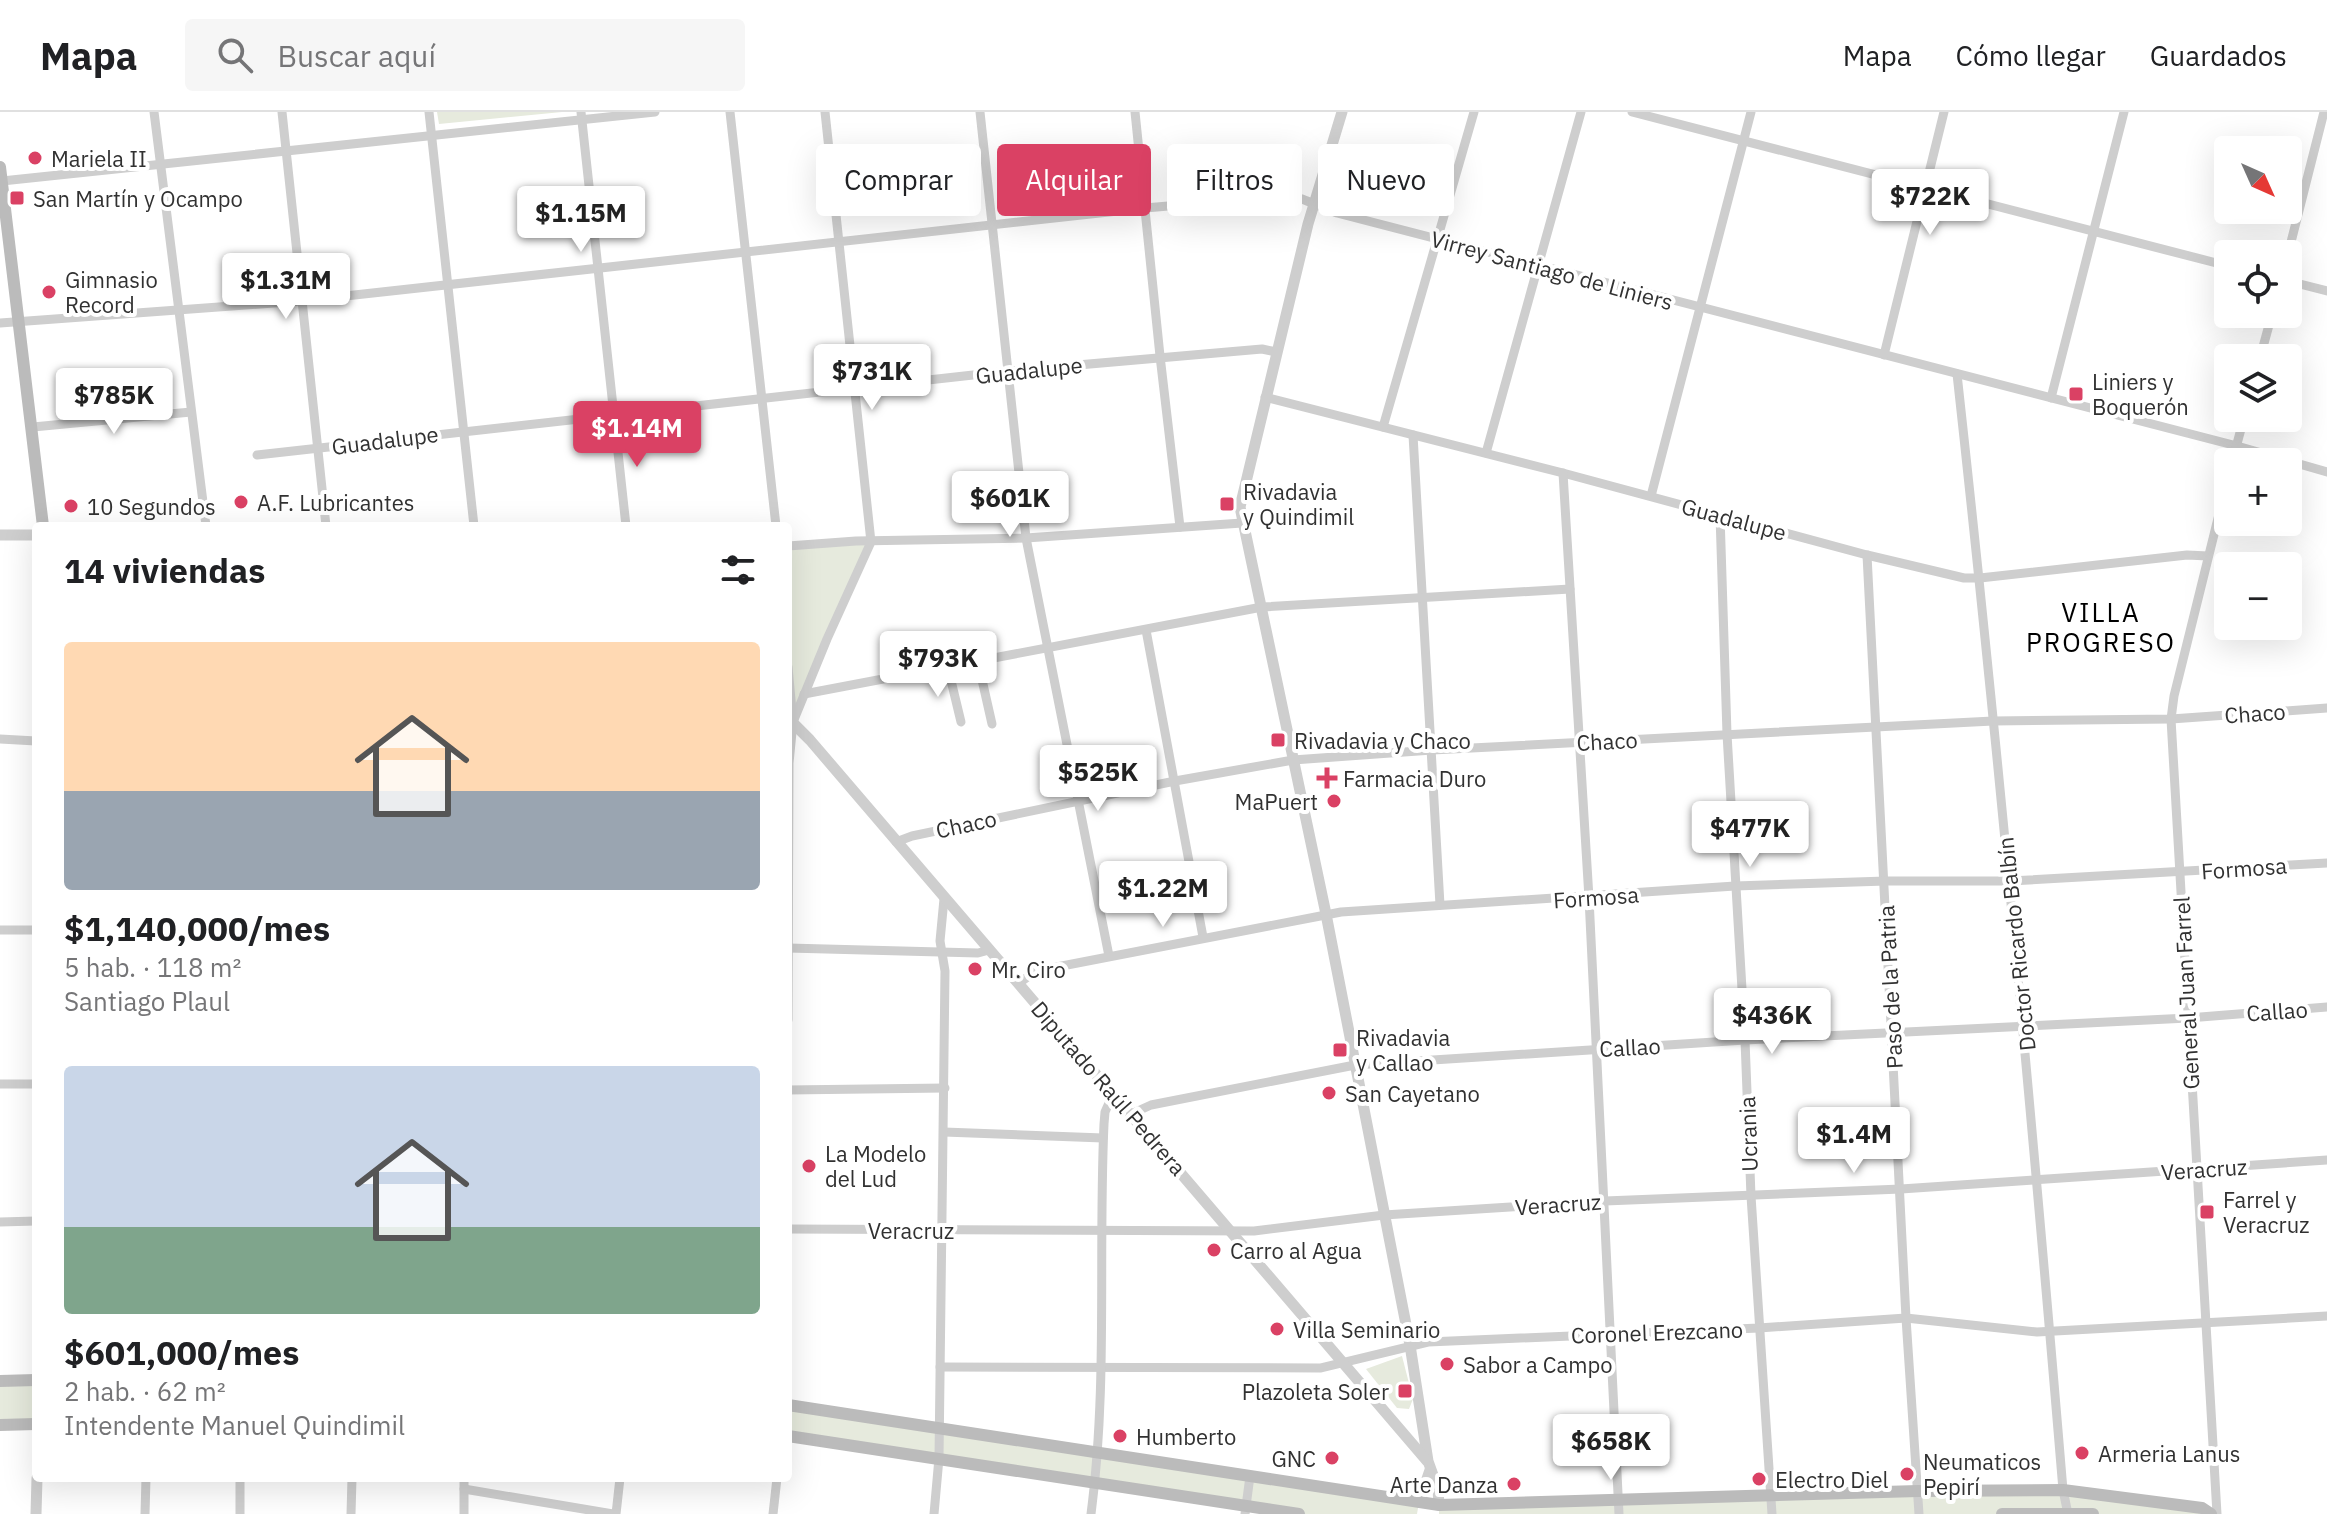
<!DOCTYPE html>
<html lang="es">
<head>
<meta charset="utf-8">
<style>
	:root { --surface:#fff; --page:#f6f6f6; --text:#202124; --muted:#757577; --line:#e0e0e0; --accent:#da4164 }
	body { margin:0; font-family:"IBM Plex Sans",sans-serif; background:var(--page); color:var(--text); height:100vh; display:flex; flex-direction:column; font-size:30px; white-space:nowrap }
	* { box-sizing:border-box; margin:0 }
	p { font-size:26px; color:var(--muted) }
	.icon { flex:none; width:44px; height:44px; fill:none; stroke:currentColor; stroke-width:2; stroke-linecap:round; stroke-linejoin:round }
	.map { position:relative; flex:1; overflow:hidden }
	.details { position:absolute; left:32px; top:410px; width:760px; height:960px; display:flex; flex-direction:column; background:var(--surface); border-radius:8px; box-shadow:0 8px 32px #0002 }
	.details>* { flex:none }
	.top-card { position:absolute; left:816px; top:32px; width:760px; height:72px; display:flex; gap:16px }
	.needle { width:52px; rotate:135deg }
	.fabs { position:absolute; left:2214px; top:24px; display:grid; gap:16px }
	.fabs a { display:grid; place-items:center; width:88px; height:88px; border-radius:8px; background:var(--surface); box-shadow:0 8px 32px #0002; font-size:40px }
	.price { position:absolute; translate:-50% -68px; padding:0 18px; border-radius:8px; background:#fff; color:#222; font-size:26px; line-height:52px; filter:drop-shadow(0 2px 4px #0008) }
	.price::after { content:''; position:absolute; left:50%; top:48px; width:24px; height:18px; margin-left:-12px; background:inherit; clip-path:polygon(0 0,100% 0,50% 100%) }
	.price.current { background:var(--accent); color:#fff }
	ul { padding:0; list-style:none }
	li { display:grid; align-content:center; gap:16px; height:424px; padding:0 32px }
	li span { display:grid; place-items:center; height:248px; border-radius:8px; color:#555 }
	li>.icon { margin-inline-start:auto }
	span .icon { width:144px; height:144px; fill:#fffc; stroke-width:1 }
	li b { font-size:34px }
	h2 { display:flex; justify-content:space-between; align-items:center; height:96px; padding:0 32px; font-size:34px }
	.chip { padding:0 28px; border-radius:8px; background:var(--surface); box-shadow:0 8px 32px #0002; font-size:28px; line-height:72px }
	.chip.current { background:var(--accent); color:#fff }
	header { display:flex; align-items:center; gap:48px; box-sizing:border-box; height:112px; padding:0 40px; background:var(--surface); border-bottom:2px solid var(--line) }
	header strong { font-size:38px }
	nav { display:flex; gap:44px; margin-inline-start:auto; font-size:28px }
	.search { width:560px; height:72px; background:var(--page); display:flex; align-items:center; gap:20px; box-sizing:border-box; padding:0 28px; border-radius:8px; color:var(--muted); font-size:30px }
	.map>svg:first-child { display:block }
	.green { fill:#e6eadd }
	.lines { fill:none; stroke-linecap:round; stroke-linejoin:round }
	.minor { stroke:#cecece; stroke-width:9 }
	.tertiary { stroke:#cecece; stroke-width:11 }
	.secondary { stroke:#bbb; stroke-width:12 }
	.poi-dot { fill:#da4164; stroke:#fff; stroke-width:3 }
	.labels { text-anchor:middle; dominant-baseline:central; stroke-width:8; stroke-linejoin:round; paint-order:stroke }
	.poi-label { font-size:22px; fill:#313131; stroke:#fff; text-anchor:start }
	.street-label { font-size:22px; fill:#313131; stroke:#fff }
	.quarter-label { font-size:26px; letter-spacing:2px; fill:#000; stroke:#fff }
</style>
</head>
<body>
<header>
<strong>Mapa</strong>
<div class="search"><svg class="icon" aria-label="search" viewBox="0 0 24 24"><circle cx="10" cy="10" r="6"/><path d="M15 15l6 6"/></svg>Buscar aquí</div>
<nav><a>Mapa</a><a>Cómo llegar</a><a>Guardados</a></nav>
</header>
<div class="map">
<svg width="2327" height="1402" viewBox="0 0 2327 1402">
	<rect width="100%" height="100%" fill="#fff"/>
	<g class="green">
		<polygon points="437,0 562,0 439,12"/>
		<polygon points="871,430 793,610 788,555 788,434"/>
		<polygon points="1402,1244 1413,1287 1409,1297 1397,1296 1366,1257"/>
		<polygon points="36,1268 36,1312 0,1313 0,1270"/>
		<polygon points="788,1293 1419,1390 1417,1402 1299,1402 788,1324"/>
		<polygon points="2063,1378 2211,1402 1439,1402 1439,1393"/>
	</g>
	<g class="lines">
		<g class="minor">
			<polyline points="154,0 206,414"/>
			<polyline points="282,0 326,414"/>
			<polyline points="429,0 474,414"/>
			<polyline points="581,0 626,414"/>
			<polyline points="730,0 776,414"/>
			<polyline points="980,0 1026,426 1109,844"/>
			<polyline points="1135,0 1160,244 1180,415"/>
			<polyline points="1632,0 2228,154"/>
			<polyline points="2,69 655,0"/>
			<polyline points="2288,142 2324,0"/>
			<polyline points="2288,169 2327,179"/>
			<polyline points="0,211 300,189 1145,96 1285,84 1302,87 1337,101 2237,334 2327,360"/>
			<polyline points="1884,243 1944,0"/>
			<polyline points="2260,246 2272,202"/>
			<path d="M1957 262C1998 633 2032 1005 2063 1378L2068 1402"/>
			<polyline points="1265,285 1563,361 1867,443 1964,466 1980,466 2187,443 2208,444"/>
			<polyline points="2051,286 2124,0"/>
			<polyline points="33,315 191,300"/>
			<polyline points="1383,315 1474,0"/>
			<polyline points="1413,323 1440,793"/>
			<polyline points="1486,341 1581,0"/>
			<polyline points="257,343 1009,259 1262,237 1276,240"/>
			<polyline points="2232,350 2244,306"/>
			<polyline points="1563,361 1589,786 1619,1402"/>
			<polyline points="1651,384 1751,0"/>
			<polyline points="1720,403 1727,622 1745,928 1751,1084 1772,1402"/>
			<polyline points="788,434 856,429 1026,426 1242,411"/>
			<polyline points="1867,443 1906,1206 1919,1402"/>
			<polyline points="1146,518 1203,825"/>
			<polyline points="978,550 992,612"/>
			<polyline points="788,555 793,610 789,651 788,908"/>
			<polyline points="948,556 961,610"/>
			<polyline points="804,582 1262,495 1570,477"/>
			<polyline points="793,610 827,527 871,430 825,0"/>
			<polyline points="0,627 36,629"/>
			<polyline points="896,730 912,724 1175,669 1293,648 1432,638 1993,609 2171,607 2327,596"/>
			<polyline points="0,818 36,818"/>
			<polyline points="788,836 978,841 989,838"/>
			<polyline points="1019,871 1036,859 1341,800 1735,774 1886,769 2010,769 2327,751"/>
			<polyline points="0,972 36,972"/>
			<polyline points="788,978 945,976"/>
			<polyline points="1131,1002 1151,993 1355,953 1745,928 2188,906 2327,895"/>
			<polyline points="944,1020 1103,1026"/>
			<polyline points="0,1110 36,1109"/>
			<polyline points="788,1117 1254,1119 1384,1103 1605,1089 1901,1077 2327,1048"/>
			<polyline points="940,1255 1320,1256 1428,1230 1759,1216 1906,1206 2037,1220 2327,1204"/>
			<polyline points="464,1377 613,1402"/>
			<polyline points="145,1402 146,1366"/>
			<polyline points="240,1402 240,1366"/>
			<polyline points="351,1402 352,1366"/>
			<polyline points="464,1402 464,1366"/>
			<polyline points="616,1402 620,1366"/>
			<polyline points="773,1402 777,1366"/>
			<polyline points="934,1402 939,1346 945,859 940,829 944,787"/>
			<path d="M1091 1402C1108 1272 1098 1143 1104 1012L1105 1000 1113 982"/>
			<polyline points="1245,1402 1250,1364"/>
			<polyline points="2217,1402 2171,607 2174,584 2228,366"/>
		</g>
		<g class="tertiary">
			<polyline points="1342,0 1308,112 1240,395 1326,802 1410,1233 1428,1349 1438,1377 1439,1393"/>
			<polyline points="0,423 36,423"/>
			<polyline points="788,606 810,628 1427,1349"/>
			<polyline points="1419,1390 1430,1358"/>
			<polyline points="36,1402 37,1366"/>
		</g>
		<g class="secondary">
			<polyline points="0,55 43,414"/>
			<polyline points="0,1269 36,1268"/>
			<polyline points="788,1293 1439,1393 1918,1379 2063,1378 2202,1396 2211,1402"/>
			<polyline points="0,1313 36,1312"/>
			<polyline points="788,1324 1299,1402"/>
			<polyline points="2002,1402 2093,1402"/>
		</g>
	</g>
	<g class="poi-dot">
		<circle cx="35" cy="46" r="8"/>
		<rect x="9" y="78" width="16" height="16" rx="4"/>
		<circle cx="49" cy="180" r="8"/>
		<rect x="2068" y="274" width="16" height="16" rx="4"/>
		<circle cx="241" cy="390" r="8"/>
		<rect x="1219" y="384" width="16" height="16" rx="4"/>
		<circle cx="71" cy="394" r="8"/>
		<rect x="1270" y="620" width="16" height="16" rx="4"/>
		<path d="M1323 654h8v8h8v8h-8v8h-8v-8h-8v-8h8z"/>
		<circle cx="1334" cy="689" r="8"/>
		<circle cx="975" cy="857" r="8"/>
		<rect x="1332" y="930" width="16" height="16" rx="4"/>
		<circle cx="1329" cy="981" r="8"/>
		<circle cx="809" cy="1054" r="8"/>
		<rect x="2199" y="1092" width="16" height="16" rx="4"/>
		<circle cx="1214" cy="1138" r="8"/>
		<circle cx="1277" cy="1217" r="8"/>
		<circle cx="1447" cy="1252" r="8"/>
		<rect x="1397" y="1271" width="16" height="16" rx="4"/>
		<circle cx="1120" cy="1324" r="8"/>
		<circle cx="2082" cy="1341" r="8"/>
		<circle cx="1332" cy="1346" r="8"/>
		<circle cx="1907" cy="1362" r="8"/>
		<circle cx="1759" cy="1367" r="8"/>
		<circle cx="1514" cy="1372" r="8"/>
	</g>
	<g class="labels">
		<g class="poi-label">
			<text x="51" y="46">Mariela II</text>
			<text x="33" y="86">San Martín y Ocampo</text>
			<text x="65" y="167">Gimnasio<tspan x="65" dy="25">Record</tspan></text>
			<text x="2092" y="269">Liniers y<tspan x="2092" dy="25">Boquerón</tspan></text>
			<text x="1243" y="379">Rivadavia<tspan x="1243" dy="25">y Quindimil</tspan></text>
			<text x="257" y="390">A.F. Lubricantes</text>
			<text x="87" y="394">10 Segundos</text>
			<text x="1294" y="628">Rivadavia y Chaco</text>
			<text x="1343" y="666">Farmacia Duro</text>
			<text x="1318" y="689" text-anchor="end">MaPuert</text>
			<text x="991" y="857">Mr. Ciro</text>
			<text x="1356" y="925">Rivadavia<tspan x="1356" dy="25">y Callao</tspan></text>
			<text x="1345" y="981">San Cayetano</text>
			<text x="825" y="1041">La Modelo<tspan x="825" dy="25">del Lud</tspan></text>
			<text x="2223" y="1087">Farrel y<tspan x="2223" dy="25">Veracruz</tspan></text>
			<text x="1230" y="1138">Carro al Agua</text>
			<text x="1293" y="1217">Villa Seminario</text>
			<text x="1463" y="1252">Sabor a Campo</text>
			<text x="1389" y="1279" text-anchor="end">Plazoleta Soler</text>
			<text x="1136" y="1324">Humberto</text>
			<text x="2098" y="1341">Armeria Lanus</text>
			<text x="1316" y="1346" text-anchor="end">GNC</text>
			<text x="1923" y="1349">Neumaticos<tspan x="1923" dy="25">Pepirí</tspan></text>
			<text x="1775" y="1367">Electro Diel</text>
			<text x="1498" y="1372" text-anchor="end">Arte Danza</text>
		</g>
		<g class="street-label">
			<text transform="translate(1552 158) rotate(15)">Virrey Santiago de Liniers</text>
			<text transform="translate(1029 258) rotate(-6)">Guadalupe</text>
			<text transform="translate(385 328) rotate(-7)">Guadalupe</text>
			<text transform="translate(1734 407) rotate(15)">Guadalupe</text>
			<text transform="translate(2255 601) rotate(-4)">Chaco</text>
			<text transform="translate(1607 629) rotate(-3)">Chaco</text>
			<text transform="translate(966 712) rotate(-12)">Chaco</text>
			<text transform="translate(2244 756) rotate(-4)">Formosa</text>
			<text transform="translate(1596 785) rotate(-4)">Formosa</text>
			<text transform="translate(2016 832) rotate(-96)">Doctor Ricardo Balbín</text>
			<text transform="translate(1890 875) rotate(-93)">Paso de la Patria</text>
			<text transform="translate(2186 881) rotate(-93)">General Juan Farrel</text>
			<text transform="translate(2277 899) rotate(-4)">Callao</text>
			<text transform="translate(1630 935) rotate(-3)">Callao</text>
			<text transform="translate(1109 976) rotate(49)">Diputado Raúl Pedrera</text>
			<text transform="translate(1748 1022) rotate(-92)">Ucrania</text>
			<text transform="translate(2204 1057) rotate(-4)">Veracruz</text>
			<text transform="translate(1558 1092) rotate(-4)">Veracruz</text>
			<text x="911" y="1118">Veracruz</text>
			<text transform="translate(1657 1220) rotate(-2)">Coronel Erezcano</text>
		</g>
		<g class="quarter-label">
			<text x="2101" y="500">VILLA<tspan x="2101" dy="30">PROGRESO</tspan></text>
		</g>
	</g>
</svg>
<div class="fabs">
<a><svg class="needle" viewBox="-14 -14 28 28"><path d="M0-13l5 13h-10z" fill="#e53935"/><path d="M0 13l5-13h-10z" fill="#757577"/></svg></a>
<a><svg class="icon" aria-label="locate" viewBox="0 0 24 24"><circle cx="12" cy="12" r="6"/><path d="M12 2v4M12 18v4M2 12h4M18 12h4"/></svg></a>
<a><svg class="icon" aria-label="layers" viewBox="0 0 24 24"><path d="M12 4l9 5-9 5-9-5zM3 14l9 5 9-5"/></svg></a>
<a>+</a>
<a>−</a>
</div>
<b class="price" style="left:1930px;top:125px">$722K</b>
<b class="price" style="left:581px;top:142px">$1.15M</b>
<b class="price" style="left:286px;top:209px">$1.31M</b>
<b class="price" style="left:872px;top:300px">$731K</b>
<b class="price" style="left:114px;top:324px">$785K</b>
<b class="price current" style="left:637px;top:357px">$1.14M</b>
<b class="price" style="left:1010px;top:427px">$601K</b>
<b class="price" style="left:938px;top:587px">$793K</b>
<b class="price" style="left:1098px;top:701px">$525K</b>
<b class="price" style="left:1750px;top:757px">$477K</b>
<b class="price" style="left:1163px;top:817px">$1.22M</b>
<b class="price" style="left:1772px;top:944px">$436K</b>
<b class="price" style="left:1854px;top:1063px">$1.4M</b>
<b class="price" style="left:1611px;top:1370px">$658K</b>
<div class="top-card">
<a class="chip">Comprar</a>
<a class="chip current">Alquilar</a>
<a class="chip">Filtros</a>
<a class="chip">Nuevo</a>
</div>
<section class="details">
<h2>14 viviendas<svg class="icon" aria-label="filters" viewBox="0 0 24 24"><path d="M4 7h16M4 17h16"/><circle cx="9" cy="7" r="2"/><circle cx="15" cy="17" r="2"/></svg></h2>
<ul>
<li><span style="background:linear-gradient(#ffd9b3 60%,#9aa5b1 0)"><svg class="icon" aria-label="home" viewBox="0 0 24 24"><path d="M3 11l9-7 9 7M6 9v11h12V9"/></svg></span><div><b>$1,140,000/mes</b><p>5 hab. · 118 m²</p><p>Santiago Plaul</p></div></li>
<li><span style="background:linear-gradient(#c9d6e8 65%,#7fa58c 0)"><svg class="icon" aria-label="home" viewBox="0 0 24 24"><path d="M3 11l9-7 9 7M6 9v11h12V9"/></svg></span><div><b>$601,000/mes</b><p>2 hab. · 62 m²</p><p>Intendente Manuel Quindimil</p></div></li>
</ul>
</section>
</div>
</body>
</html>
